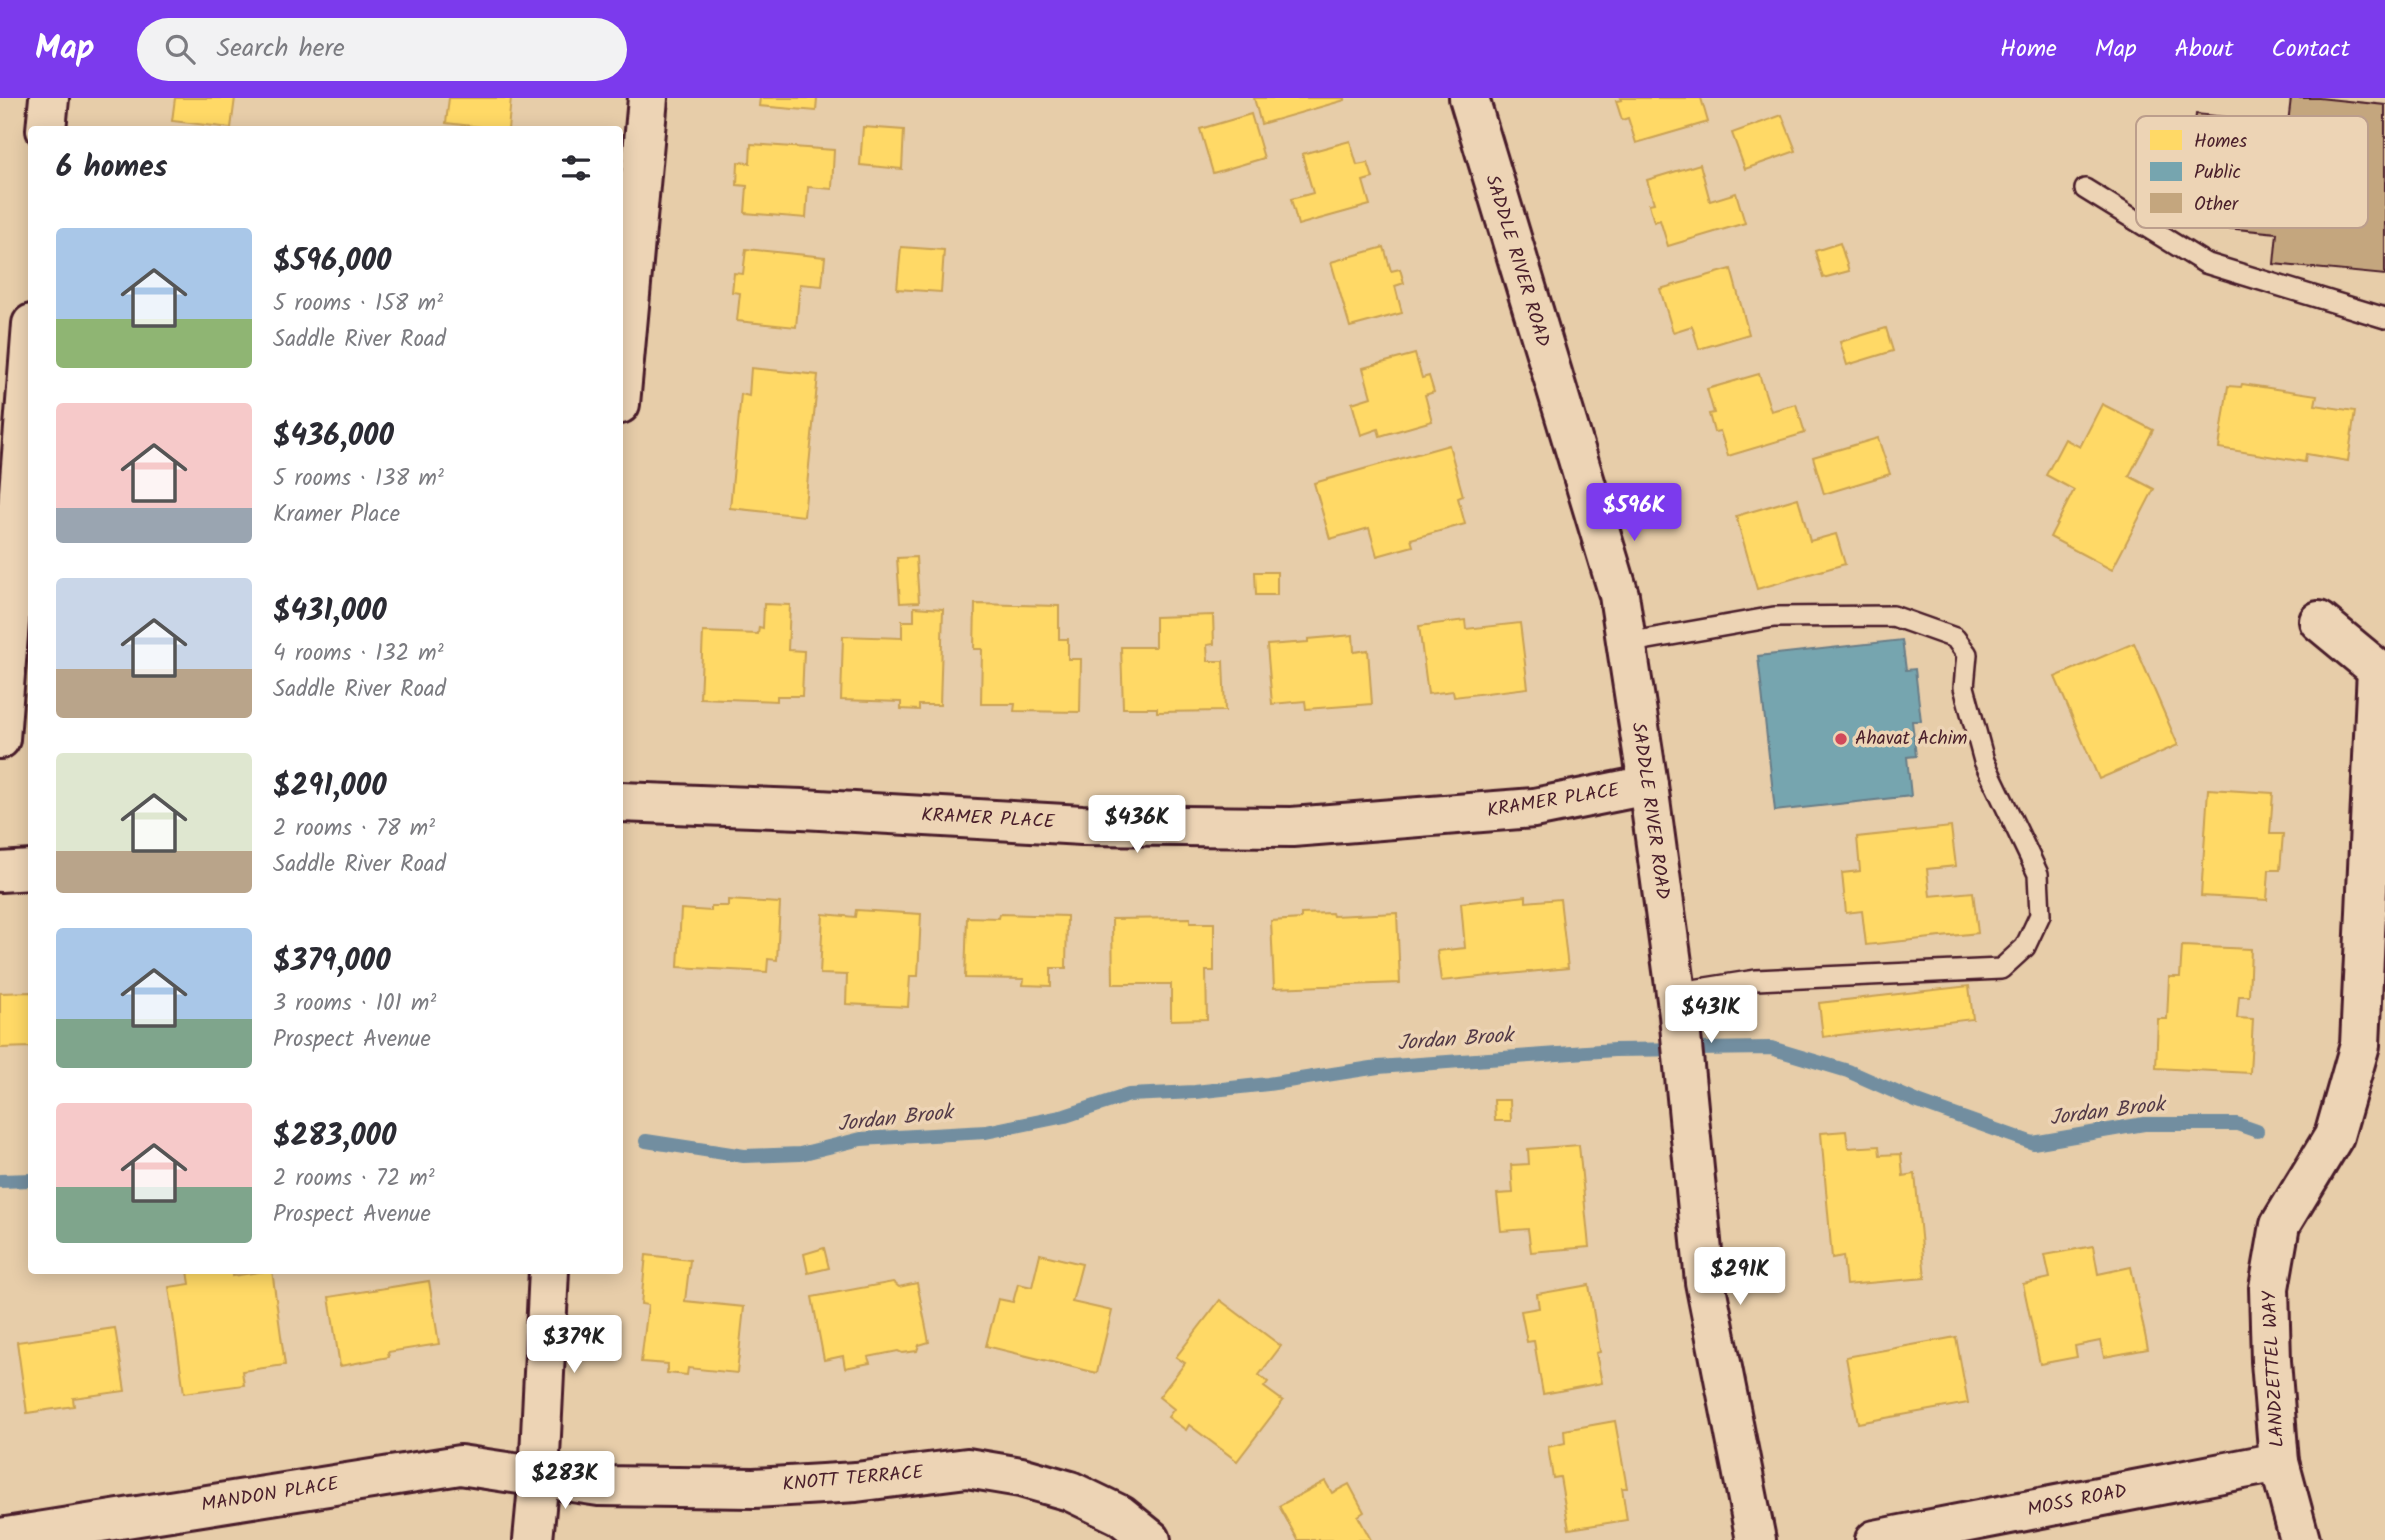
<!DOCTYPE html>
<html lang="en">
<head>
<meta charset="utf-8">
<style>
	:root { --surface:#fff; --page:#f2f2f3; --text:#2b2b33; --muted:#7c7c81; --accent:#7c3aed }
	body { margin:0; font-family:Kalam,sans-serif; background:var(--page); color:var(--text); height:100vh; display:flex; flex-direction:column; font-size:26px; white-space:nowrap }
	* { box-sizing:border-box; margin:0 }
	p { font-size:23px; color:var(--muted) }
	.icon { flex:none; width:38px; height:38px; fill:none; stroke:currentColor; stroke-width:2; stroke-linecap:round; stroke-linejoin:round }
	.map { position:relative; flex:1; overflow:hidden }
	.drawer { position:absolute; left:28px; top:28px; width:595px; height:1148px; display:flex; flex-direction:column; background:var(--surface); border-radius:7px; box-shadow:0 4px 18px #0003 }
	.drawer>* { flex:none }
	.price { position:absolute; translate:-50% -60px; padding:0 16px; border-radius:7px; background:#fff; color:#222; font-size:23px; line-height:46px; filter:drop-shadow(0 2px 4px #0008) }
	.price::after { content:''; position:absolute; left:50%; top:42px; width:21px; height:16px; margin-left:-10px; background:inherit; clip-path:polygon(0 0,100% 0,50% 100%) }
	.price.active { background:var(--accent); color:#fff }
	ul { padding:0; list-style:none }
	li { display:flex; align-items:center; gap:21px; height:175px; padding:0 28px }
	li span { display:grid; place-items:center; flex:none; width:196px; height:140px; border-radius:7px; color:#555 }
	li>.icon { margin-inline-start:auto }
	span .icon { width:84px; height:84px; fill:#fffc; stroke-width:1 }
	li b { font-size:30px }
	h2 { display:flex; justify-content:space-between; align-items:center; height:84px; padding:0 28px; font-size:30px }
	header { display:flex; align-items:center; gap:42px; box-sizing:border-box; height:98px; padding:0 35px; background:var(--accent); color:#fff }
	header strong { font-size:33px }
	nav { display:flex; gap:38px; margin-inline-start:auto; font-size:24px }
	.search { width:490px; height:63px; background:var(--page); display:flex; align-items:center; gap:18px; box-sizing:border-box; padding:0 24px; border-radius:38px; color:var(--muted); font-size:26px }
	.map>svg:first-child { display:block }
	.homes { fill:#ffd966; stroke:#c9a154; stroke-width:2 }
	.public { fill:#76a5af; stroke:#697d87; stroke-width:2 }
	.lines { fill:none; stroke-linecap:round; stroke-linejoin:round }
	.stream { stroke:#728ea0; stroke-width:14 }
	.building { fill:#c4a67e; stroke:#4a1f2b; stroke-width:2 }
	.service-casing { stroke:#4a1f2b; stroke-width:24 }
	.minor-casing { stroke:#4a1f2b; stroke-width:44 }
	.secondary-casing { stroke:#4a1f2b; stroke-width:44 }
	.service { stroke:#edd4b5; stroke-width:19 }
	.minor { stroke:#edd4b5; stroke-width:38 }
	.secondary { stroke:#edd4b5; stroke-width:38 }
	.poi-dot { fill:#d1495b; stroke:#edd4b5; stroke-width:2.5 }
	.labels { text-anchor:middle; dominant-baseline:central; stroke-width:7; stroke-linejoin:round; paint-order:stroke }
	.street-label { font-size:19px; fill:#4a1f2b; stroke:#edd4b5 }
	.poi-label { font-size:19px; fill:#4a1f2b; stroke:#edd4b5; text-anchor:start }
	.water-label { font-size:21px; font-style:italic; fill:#543b48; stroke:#edd4b5 }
	.key { fill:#edd4b5; stroke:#bc9e8c; stroke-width:2 }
	.key-label { font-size:19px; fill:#4a1f2b }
</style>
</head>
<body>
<header>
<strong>Map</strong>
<div class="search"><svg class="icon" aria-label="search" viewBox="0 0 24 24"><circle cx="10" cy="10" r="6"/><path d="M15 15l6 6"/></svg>Search here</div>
<nav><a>Home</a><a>Map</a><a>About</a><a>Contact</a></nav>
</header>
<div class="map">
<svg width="2385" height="1442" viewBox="0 0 2385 1442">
	<rect width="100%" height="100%" fill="#e7cda9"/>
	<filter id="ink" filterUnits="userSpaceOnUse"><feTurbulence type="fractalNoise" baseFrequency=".0143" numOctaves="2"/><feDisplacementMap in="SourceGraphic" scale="14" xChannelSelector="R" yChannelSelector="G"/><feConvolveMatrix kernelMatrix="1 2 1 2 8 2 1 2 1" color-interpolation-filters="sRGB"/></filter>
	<g filter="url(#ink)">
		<g class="homes">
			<polygon points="175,0 235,0 231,30 172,23"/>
			<polygon points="449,0 511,0 508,32 446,25"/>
			<polygon points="760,0 817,0 816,13 759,8"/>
			<polygon points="1254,0 1345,0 1345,2 1261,26"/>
			<polygon points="1621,0 1701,0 1708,24 1636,45 1628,20 1622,22 1616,3 1622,2"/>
			<polygon points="1251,16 1264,60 1213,75 1200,31"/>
			<polygon points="1782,17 1796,53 1745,71 1732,35"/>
			<polygon points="863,29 904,32 902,71 860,67"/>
			<polygon points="1350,43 1357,67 1368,65 1373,80 1363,83 1370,107 1298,127 1291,101 1313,95 1302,56"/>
			<polygon points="751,46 834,52 832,91 808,89 806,120 745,115 747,88 737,87 738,64 750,65"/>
			<polygon points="1700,66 1710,103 1736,95 1745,125 1668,148 1660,122 1654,124 1649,106 1654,105 1647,82"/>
			<polygon points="1840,145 1849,173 1823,180 1815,153"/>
			<polygon points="901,149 944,152 941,194 897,191"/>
			<polygon points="1384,149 1391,173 1400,171 1404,185 1395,188 1402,215 1350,229 1331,164"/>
			<polygon points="746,151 825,159 822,188 800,186 796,229 737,223 740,195 732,194 734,175 743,176"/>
			<polygon points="1731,171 1749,236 1699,251 1692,228 1673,234 1660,191"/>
			<polygon points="1886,230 1893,253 1847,267 1840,244"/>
			<polygon points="1415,256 1422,280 1429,278 1434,294 1425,297 1432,323 1380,338 1378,331 1361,337 1352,305 1371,299 1363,270"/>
			<polygon points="751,270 818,277 804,418 730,410 741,296 749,298"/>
			<polygon points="1759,276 1771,313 1796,306 1805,335 1728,358 1720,333 1714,334 1709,316 1714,315 1707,291"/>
			<polygon points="2242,286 2317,297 2315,307 2355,313 2348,363 2306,356 2305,364 2219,350 2228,288 2241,289"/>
			<polygon points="2102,306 2153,332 2129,378 2154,391 2112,472 2050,439 2074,392 2046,377 2065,341 2080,349"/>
			<polygon points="1878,340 1890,376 1824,396 1813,359"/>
			<polygon points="1449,347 1463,398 1458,400 1465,426 1411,441 1413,448 1377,458 1369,430 1330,441 1314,385"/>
			<polygon points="1798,400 1810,443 1836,436 1845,466 1757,491 1736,418"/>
			<polygon points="916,459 919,504 900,505 897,460"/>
			<polygon points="1255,474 1277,474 1277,497 1256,497"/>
			<polygon points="764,506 790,507 788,552 804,553 802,598 777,598 777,603 700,600 703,534 758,536 759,529 763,530"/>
			<polygon points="975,506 1059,508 1059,541 1068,541 1068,561 1081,561 1080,614 1014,613 1015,606 981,606 982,551 974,551"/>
			<polygon points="914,509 943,511 940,607 919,607 919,612 901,611 901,604 841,602 843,538 902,540 902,523 914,523"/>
			<polygon points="1213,517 1214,546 1207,547 1208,563 1223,563 1225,613 1157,614 1157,610 1123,610 1121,549 1155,549 1155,519"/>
			<polygon points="1465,522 1466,531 1520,525 1528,590 1454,599 1453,593 1428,596 1419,528"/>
			<polygon points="1353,537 1354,554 1368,552 1372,606 1306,611 1305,603 1272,606 1267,547 1308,544 1308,541"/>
			<polygon points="2134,545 2178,647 2099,681 2055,579"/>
			<polygon points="2208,691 2273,695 2270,736 2283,736 2280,772 2269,772 2267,802 2201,798"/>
			<polygon points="1951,729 1956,768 1927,771 1930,798 1973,794 1978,835 1866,847 1862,813 1846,815 1842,775 1860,773 1857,739"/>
			<polygon points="1526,798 1526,804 1560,801 1568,870 1441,883 1437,853 1465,850 1461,805"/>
			<polygon points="728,802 780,805 777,862 768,861 767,874 678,869 681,811 711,813 711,808 728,808"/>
			<polygon points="856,812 921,816 918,878 910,878 908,909 846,906 847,877 820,876 823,816 855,819"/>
			<polygon points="1332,815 1333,818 1397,815 1400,885 1274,890 1271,823 1301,821 1301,816"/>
			<polygon points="999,816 1067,818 1066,870 1051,870 1051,888 1023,887 1024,881 965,880 967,819 998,820"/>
			<polygon points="1190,820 1190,825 1214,825 1214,873 1206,873 1207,921 1171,922 1171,886 1113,886 1112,821"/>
			<polygon points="2182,848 2251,851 2249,898 2239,898 2237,920 2253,921 2250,975 2156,970 2158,921 2167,921 2169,879 2180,879"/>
			<polygon points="1969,888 1973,921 1823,939 1819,905"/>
			<polygon points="32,894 32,949 0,950 0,895"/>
			<polygon points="1494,1002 1510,1002 1511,1023 1495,1023"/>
			<polygon points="1846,1033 1848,1050 1879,1048 1880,1057 1901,1056 1903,1078 1915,1076 1925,1180 1846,1187 1843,1158 1832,1160 1821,1035"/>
			<polygon points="1579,1047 1589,1149 1531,1154 1528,1131 1501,1133 1497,1096 1513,1095 1511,1067 1529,1066 1528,1051"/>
			<polygon points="2093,1148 2098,1176 2131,1169 2148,1251 2104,1259 2100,1243 2075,1248 2077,1259 2040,1266 2023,1186 2050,1180 2045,1157"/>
			<polygon points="824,1150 829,1170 808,1175 804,1156"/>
			<polygon points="1040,1156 1082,1166 1072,1204 1112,1213 1097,1275 986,1248 998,1201 1013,1204 1018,1186 1032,1189"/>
			<polygon points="646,1157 690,1162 685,1203 744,1209 737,1275 688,1270 687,1277 667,1275 668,1266 641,1264 648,1207 641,1206"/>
			<polygon points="232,1172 232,1178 272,1172 285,1267 242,1273 244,1287 184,1295 169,1189 190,1186 188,1173"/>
			<polygon points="429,1183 439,1246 388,1254 389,1259 340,1268 329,1199"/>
			<polygon points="893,1184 899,1189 917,1185 929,1244 919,1247 917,1253 902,1255 898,1253 868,1259 870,1265 845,1270 843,1258 824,1262 812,1199"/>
			<polygon points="1589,1187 1600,1254 1596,1255 1602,1285 1543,1296 1534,1243 1527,1244 1521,1213 1539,1210 1537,1196"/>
			<polygon points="1220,1202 1281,1248 1259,1277 1268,1284 1264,1289 1283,1303 1237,1363 1189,1327 1186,1332 1168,1319 1174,1311 1159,1299 1185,1265 1176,1259"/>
			<polygon points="115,1230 125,1293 73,1300 74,1308 27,1315 17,1244"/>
			<polygon points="1956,1239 1968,1305 1858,1325 1846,1259"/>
			<polygon points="1615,1323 1627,1390 1622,1390 1627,1422 1569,1431 1560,1379 1553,1380 1548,1349 1565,1345 1564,1332"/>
			<polygon points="1325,1383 1332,1395 1349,1386 1364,1414 1358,1418 1371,1442 1298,1442 1279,1408"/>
		</g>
		<polygon class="public" points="1902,542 1906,572 1915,571 1921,623 1912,623 1916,658 1907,659 1911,698 1775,713 1758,558"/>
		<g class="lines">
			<g class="stream">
				<polyline points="646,1043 744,1058 800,1056 861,1041 986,1034 1065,1018 1129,997 1195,994 1268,986 1378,969 1614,952 1771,950 1848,973 1918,1004 2033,1045 2144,1026 2237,1026 2257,1033"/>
				<polyline points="0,1083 32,1082"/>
			</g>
		</g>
		<polygon class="building" points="2291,0 2319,0 2385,7 2385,177 2274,166 2277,135 2185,126 2196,16 2288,25"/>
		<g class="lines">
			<g class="service-casing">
				<g id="service">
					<polyline points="2085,91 2205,165 2385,220"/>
					<polyline points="1626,545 1774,519 1893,518 1955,540 1967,556 1964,589 1984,663 2038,776 2040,817 2025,849 2001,871 1756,882 1674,895"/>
				</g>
			</g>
			<g class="minor-casing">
				<g id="minor">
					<polyline points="46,32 49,0"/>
					<polyline points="620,306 648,0"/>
					<polyline points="2319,523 2377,571 2385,573"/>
					<polyline points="0,641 32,226"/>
					<polyline points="620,704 802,711 1082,727 1292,729 1534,710 1648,687"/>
					<polyline points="0,774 32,772"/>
					<polyline points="0,1440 460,1367 599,1388 754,1390 856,1384 967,1370 1021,1379 1070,1393 1120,1417 1151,1442"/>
					<polyline points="533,1442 539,1378 549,1172"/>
					<polyline points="1875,1442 2279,1364"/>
					<polyline points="2300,1442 2279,1364 2271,1263 2269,1190 2280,1127 2334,1038 2360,947 2377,571"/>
				</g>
			</g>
			<g class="secondary-casing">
				<polyline id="secondary" points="1469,0 1619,497 1648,687 1679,917 1705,1184 1756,1442"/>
			</g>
			<use href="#service" class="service"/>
			<use href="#minor" class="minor"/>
			<use href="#secondary" class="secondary"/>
		</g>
	</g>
	<circle class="poi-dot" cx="1841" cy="641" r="7"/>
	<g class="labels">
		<g class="street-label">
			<text transform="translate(1517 163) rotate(73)">SADDLE RIVER ROAD</text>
			<text transform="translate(1553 703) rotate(-9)">KRAMER PLACE</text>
			<text transform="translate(1650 713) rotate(82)">SADDLE RIVER ROAD</text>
			<text transform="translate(988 721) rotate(3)">KRAMER PLACE</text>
			<text transform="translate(2274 1271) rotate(-93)">LANDZETTEL WAY</text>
			<text transform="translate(853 1381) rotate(-5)">KNOTT TERRACE</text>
			<text transform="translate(270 1397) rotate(-9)">MANDON PLACE</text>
			<text transform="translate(2077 1403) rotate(-11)">MOSS ROAD</text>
		</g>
		<g class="poi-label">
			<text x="1855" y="641">Ahavat Achim</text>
		</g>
		<g class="water-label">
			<text transform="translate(1455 942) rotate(-4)">Jordan Brook</text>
			<text transform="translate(2107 1014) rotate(-7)">Jordan Brook</text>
			<text transform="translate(895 1021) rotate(-6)">Jordan Brook</text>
		</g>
	</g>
	<rect x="2136" y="18" width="232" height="112" rx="10" class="key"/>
	<rect x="2150" y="32" width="32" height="20" fill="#ffd966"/>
	<rect x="2150" y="64" width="32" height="19" fill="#76a5af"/>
	<rect x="2150" y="95" width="32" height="20" fill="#c4a67e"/>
	<g class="key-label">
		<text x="2194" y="49">Homes</text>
		<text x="2194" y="80">Public</text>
		<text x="2194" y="112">Other</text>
	</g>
</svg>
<b class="price active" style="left:1634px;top:445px">$596K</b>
<b class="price" style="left:1137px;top:757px">$436K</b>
<b class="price" style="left:1711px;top:947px">$431K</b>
<b class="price" style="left:1740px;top:1209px">$291K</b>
<b class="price" style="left:574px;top:1277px">$379K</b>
<b class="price" style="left:565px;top:1413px">$283K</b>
<section class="drawer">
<h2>6 homes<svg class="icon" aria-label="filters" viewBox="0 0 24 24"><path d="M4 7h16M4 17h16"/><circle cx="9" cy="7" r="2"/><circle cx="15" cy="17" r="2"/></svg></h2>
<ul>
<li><span style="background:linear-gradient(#a9c7e8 65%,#8fb573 0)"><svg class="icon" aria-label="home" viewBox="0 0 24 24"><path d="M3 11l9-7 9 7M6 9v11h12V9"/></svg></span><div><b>$596,000</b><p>5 rooms · 158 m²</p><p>Saddle River Road</p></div></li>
<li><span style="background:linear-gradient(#f6c9c9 75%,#9aa5b1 0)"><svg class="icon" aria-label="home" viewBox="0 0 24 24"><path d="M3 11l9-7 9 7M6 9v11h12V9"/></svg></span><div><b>$436,000</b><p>5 rooms · 138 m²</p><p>Kramer Place</p></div></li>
<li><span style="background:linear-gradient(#c9d6e8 65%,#b9a48a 0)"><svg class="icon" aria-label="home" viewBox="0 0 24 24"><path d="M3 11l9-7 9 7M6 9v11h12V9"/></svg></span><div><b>$431,000</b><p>4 rooms · 132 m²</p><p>Saddle River Road</p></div></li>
<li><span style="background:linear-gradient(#dfe7d0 70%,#b9a48a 0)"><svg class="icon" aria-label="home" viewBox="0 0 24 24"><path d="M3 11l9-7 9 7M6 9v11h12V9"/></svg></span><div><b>$291,000</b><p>2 rooms · 78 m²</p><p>Saddle River Road</p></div></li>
<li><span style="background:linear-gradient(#a9c7e8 65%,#7fa58c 0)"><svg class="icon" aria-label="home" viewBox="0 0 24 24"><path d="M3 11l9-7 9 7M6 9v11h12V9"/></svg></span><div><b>$379,000</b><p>3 rooms · 101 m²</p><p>Prospect Avenue</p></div></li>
<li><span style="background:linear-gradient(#f6c9c9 60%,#7fa58c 0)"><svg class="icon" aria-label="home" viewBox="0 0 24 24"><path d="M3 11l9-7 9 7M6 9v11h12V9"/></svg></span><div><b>$283,000</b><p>2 rooms · 72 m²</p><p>Prospect Avenue</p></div></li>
</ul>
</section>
</div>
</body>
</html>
